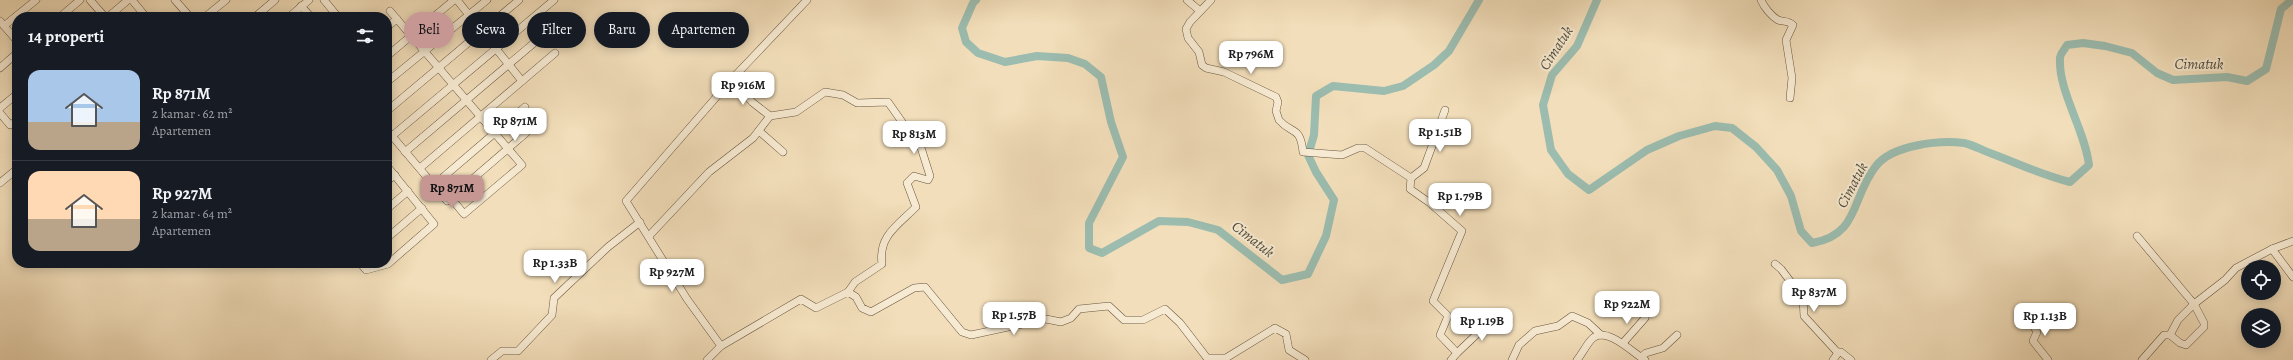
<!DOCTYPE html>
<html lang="id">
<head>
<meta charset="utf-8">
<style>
	:root { --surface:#171b24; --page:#242831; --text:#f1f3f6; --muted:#9ea1a6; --line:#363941; --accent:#c59692 }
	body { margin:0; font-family:Alegreya,serif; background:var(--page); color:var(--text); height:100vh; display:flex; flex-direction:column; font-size:15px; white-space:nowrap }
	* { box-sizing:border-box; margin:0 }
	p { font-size:13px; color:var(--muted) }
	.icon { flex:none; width:22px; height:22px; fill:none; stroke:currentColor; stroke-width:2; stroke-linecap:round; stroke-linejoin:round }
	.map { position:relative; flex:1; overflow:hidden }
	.side { position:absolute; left:12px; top:12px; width:380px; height:256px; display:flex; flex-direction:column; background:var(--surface); border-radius:16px; box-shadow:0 2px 10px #0003 }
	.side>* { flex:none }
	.guide { position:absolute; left:404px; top:12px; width:380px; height:36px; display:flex; gap:8px }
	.controls { position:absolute; left:2241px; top:260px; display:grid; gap:8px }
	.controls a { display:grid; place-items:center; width:40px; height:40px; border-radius:50%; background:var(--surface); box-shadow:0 2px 10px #0003; font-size:20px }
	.price { position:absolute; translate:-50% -34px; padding:0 9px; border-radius:8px; background:#fff; color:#222; font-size:13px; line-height:26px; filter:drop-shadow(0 1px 2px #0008) }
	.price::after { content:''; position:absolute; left:50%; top:24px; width:12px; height:9px; margin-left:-6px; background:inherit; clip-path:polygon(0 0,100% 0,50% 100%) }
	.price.current { background:var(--accent); color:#111 }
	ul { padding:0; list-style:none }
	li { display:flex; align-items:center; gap:12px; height:100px; padding:0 16px }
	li+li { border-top:1px solid var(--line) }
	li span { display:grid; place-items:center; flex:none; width:112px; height:80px; border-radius:12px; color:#555 }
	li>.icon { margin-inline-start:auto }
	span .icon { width:48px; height:48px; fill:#fffc; stroke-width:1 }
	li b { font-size:17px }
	h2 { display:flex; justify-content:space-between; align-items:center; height:48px; padding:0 16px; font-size:17px }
	.pill { padding:0 14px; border-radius:18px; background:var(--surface); box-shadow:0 2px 10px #0003; font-size:14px; line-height:36px }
	.pill.current { background:var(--accent); color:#111 }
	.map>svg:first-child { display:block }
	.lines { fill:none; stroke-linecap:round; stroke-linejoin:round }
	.river { stroke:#9bbcaf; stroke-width:8 }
	.minor-casing { stroke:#68563e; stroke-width:8 }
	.minor { stroke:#f7ead2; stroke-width:7 }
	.labels { text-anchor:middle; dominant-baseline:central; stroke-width:4; stroke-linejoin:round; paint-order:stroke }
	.water-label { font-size:15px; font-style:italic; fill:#524d3b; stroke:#f7ead2 }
</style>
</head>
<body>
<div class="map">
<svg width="2293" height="360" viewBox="0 0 2293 360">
	<rect width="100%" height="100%" fill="#f2deba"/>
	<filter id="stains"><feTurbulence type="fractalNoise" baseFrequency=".005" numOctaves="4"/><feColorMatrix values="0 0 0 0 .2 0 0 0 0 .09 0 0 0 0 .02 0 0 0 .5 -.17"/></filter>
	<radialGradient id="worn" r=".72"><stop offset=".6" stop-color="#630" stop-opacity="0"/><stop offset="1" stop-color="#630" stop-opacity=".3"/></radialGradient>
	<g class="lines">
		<g class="river">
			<polyline points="976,0 973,3 962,28 966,42 978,53 1005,62 1037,56 1068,58 1085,64 1101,77 1111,122 1123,157 1089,223 1089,248 1102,253 1159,221 1188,222 1218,230 1282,280 1308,274 1326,236 1334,200 1316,172 1308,155 1314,135 1316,96 1333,86 1384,91 1403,86 1434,65 1449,51 1479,0"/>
			<path d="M1597 0 1577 46 1552 75 1543 105 1551 150 1568 174 1589 190 1647 150 1679 136 1715 126 1732 128 1756 147 1777 170 1791 196 1801 231 1812 243C1860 235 1851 197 1876 166 1892 145 1939 140 1964 143 1973 145 1982 150 1990 153 2017 163 2042 175 2070 182L2089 165C2085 130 2058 91 2060 58 2060 54 2065 49 2067 45L2083 43 2105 46 2132 53 2157 73 2173 80 2227 77 2247 81 2266 69 2281 9 2292 0"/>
		</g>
		<g class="minor-casing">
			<g id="minor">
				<polyline points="90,0 105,17"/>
				<polyline points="132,0 146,17"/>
				<polyline points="175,0 190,17"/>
				<polyline points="324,0 338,17"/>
				<polyline points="457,0 522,81"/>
				<polyline points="1187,0 1200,11"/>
				<path d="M1211 0 1190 22 1186 29 1188 38 1199 52 1202 65 1206 68 1224 72 1276 97 1278 102 1276 111 1279 120C1292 135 1300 125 1303 152L1342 155 1358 148H1365L1411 178 1410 189 1430 203 1462 231 1433 301 1448 316 1440 335 1457 353 1451 360"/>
				<path d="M1761 0C1764 7 1771 16 1778 20 1783 22 1788 20 1793 25L1786 40 1792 78 1790 98"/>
				<polyline points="301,6 311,17"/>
				<polyline points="390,11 522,165 464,214 451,198"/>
				<polyline points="60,17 80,0"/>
				<polyline points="108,17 128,0"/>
				<polyline points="205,17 226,0"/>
				<polyline points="255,17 275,0"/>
				<polyline points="289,17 309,0"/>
				<polyline points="0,21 17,41"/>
				<polyline points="4,26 36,0"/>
				<polyline points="387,27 397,19"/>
				<polyline points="387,56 454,0"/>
				<polyline points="0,68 17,53"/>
				<polyline points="732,79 752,102 770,116"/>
				<polyline points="387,82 487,0"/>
				<polyline points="0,108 17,94"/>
				<polyline points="387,111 519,0"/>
				<polyline points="0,113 10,125 17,121"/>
				<polyline points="387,130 447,201 526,133"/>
				<polyline points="759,131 783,152"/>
				<polyline points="392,136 554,0"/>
				<polyline points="1435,138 1445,110"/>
				<polyline points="405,152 560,21"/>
				<polyline points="420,168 555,53"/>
				<polyline points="1411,178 1424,168 1435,138 1418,132"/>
				<polyline points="387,181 395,175"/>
				<polyline points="0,183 17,169"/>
				<polyline points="434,185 525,107"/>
				<polyline points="387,209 408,191"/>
				<path d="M649 236 709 172 753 138 770 116 796 112 825 92 843 95 857 103 888 102 907 129 917 135 930 176 928 180 914 176 907 183 916 207C898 225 878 236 882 264L855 282 848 292"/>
				<polyline points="2137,236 2194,304 2204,323 2204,327 2186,345 2180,343 2170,335"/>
				<polyline points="387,238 422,208"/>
				<polyline points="2272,249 2293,277"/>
				<polyline points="360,263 366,270 388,264 434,224 387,166"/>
				<polyline points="1775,264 1781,269 1803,298 1804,316 1838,353 1833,360"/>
				<polyline points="2033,325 2037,332 2033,341 2048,360"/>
				<polyline points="1623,343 1645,318"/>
				<polyline points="721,346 801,299 816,308 848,292 856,297 862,308 871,312 914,288 925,287 962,332 971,335 1046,319 1061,322 1071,318 1079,309 1109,306 1124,320 1143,320 1165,309 1180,323 1207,358 1226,358 1275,328 1286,334 1289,350 1305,360"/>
				<polyline points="1837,352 1841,352 1851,360"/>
				<polyline points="1457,353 1495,317"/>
				<polyline points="1641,357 1646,353 1663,348 1677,335"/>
				<polyline points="491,360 502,351 518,351 552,315 554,298 608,247 640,222"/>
				<polyline points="707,360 721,346 687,299 626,201 732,79 807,0"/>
				<polyline points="1512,360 1519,345 1535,331 1558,326 1572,316 1588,323 1601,335"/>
				<path d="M1577 360C1583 353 1587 343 1593 338 1607 326 1634 354 1645 360"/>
				<polyline points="2142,360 2164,335 2170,335 2178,320 2194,304 2225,280 2236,268 2272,249 2293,241"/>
			</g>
		</g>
		<use href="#minor" class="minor"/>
	</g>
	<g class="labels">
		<g class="water-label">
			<text transform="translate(1556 48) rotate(-57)">Cimatuk</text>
			<text x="2199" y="64">Cimatuk</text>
			<text transform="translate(1852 185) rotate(-62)">Cimatuk</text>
			<text transform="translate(1253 239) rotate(38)">Cimatuk</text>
		</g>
	</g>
	<rect width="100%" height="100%" filter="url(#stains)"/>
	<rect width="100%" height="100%" fill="url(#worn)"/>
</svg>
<div class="controls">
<a><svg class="icon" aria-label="locate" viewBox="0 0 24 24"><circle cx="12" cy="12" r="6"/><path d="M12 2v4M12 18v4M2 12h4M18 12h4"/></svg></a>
<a><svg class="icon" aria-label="layers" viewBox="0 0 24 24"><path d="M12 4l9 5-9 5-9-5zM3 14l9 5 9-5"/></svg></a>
</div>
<b class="price" style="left:1251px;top:75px">Rp 796M</b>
<b class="price" style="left:743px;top:106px">Rp 916M</b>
<b class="price" style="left:515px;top:142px">Rp 871M</b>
<b class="price" style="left:1440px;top:153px">Rp 1.51B</b>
<b class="price" style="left:914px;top:155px">Rp 813M</b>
<b class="price current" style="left:452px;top:209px">Rp 871M</b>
<b class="price" style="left:1460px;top:217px">Rp 1.79B</b>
<b class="price" style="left:555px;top:284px">Rp 1.33B</b>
<b class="price" style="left:672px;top:293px">Rp 927M</b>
<b class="price" style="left:1814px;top:313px">Rp 837M</b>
<b class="price" style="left:1627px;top:325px">Rp 922M</b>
<b class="price" style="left:1014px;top:336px">Rp 1.57B</b>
<b class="price" style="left:2045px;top:337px">Rp 1.13B</b>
<b class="price" style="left:1482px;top:342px">Rp 1.19B</b>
<div class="guide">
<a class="pill current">Beli</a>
<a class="pill">Sewa</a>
<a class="pill">Filter</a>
<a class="pill">Baru</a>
<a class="pill">Apartemen</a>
</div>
<section class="side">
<h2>14 properti<svg class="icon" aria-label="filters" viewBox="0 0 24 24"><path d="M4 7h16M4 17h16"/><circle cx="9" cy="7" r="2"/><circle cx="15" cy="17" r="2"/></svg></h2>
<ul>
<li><span style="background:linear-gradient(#a9c7e8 65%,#b9a48a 0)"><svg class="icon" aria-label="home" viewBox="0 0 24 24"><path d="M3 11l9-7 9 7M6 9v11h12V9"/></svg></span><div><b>Rp 871M</b><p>2 kamar · 62 m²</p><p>Apartemen</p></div></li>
<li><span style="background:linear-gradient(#ffd9b3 60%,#b9a48a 0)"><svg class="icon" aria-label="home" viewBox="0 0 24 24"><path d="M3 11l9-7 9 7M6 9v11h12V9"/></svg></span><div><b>Rp 927M</b><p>2 kamar · 64 m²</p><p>Apartemen</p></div></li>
</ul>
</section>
</div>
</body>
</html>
